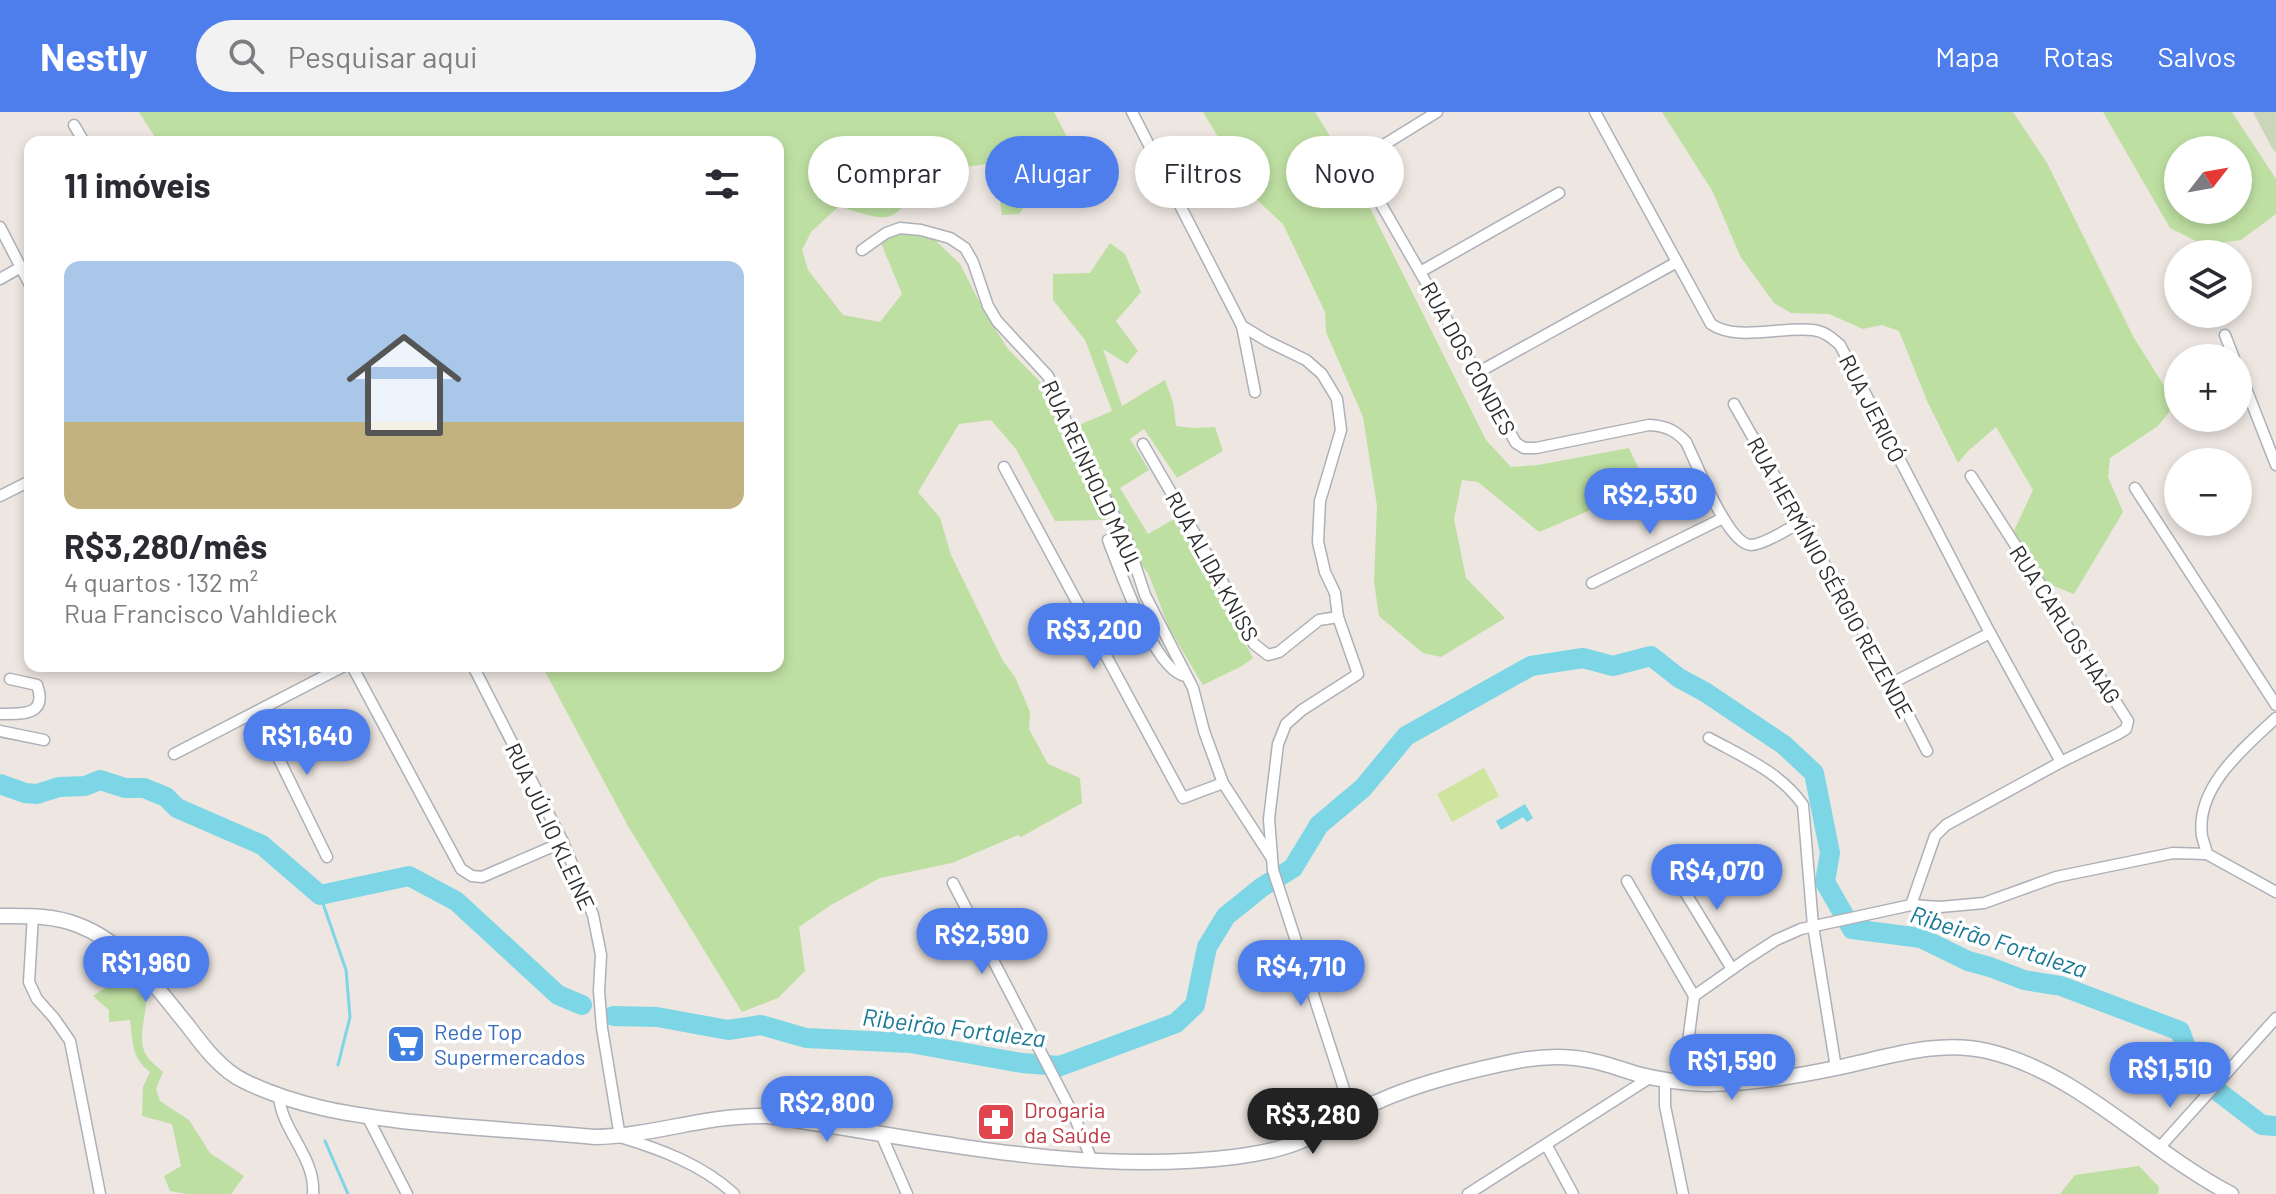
<!DOCTYPE html>
<html lang="pt">
<head>
<meta charset="utf-8">
<style>
	:root { --surface:#fff; --page:#f2f2f3; --text:#2b2b33; --muted:#7c7c81; --accent:#4e7eec }
	body { margin:0; font-family:Barlow,sans-serif; background:var(--page); color:var(--text); height:100vh; display:flex; flex-direction:column; font-size:30px; white-space:nowrap }
	* { box-sizing:border-box; margin:0 }
	p { font-size:26px; color:var(--muted) }
	.icon { flex:none; width:44px; height:44px; fill:none; stroke:currentColor; stroke-width:2; stroke-linecap:round; stroke-linejoin:round }
	.map { position:relative; flex:1; overflow:hidden }
	.panel { position:absolute; left:24px; top:24px; width:760px; height:536px; display:flex; flex-direction:column; background:var(--surface); border-radius:16px; box-shadow:0 4px 12px #0003 }
	.panel>* { flex:none }
	.hud { position:absolute; left:808px; top:24px; width:760px; height:72px; display:flex; gap:16px }
	.needle { width:52px; rotate:59deg }
	.buttons { position:absolute; left:2164px; top:24px; display:grid; gap:16px }
	.buttons a { display:grid; place-items:center; width:88px; height:88px; border-radius:50%; background:var(--surface); box-shadow:0 4px 12px #0003; font-size:40px }
	.price { position:absolute; translate:-50% -68px; padding:0 18px; border-radius:28px; background:var(--accent); color:#fff; font-size:26px; line-height:52px; filter:drop-shadow(0 2px 4px #0008) }
	.price::after { content:''; position:absolute; left:50%; top:48px; width:24px; height:18px; margin-left:-12px; background:inherit; clip-path:polygon(0 0,100% 0,50% 100%) }
	.price.selected { background:#222; color:#fff }
	ul { padding:0; list-style:none }
	li { display:grid; align-content:center; gap:16px; height:424px; padding:0 40px }
	li span { display:grid; place-items:center; height:248px; border-radius:16px; color:#555 }
	li>.icon { margin-inline-start:auto }
	span .icon { width:144px; height:144px; fill:#fffc; stroke-width:1 }
	li b { font-size:34px }
	h2 { display:flex; justify-content:space-between; align-items:center; height:96px; padding:0 40px; font-size:34px }
	.pill { padding:0 28px; border-radius:36px; background:var(--surface); box-shadow:0 4px 12px #0003; font-size:28px; line-height:72px }
	.pill.selected { background:var(--accent); color:#fff }
	header { display:flex; align-items:center; gap:48px; box-sizing:border-box; height:112px; padding:0 40px; background:var(--accent); color:#fff }
	header strong { font-size:38px }
	nav { display:flex; gap:44px; margin-inline-start:auto; font-size:28px }
	.search { width:560px; height:72px; background:var(--page); display:flex; align-items:center; gap:20px; box-sizing:border-box; padding:0 28px; border-radius:44px; color:var(--muted); font-size:30px }
	.map>svg:first-child { display:block }
	.green { fill:#bedfa2; fill-rule:evenodd }
	.cemetery { fill:#cad5b9 }
	.pitch { fill:#cfe59f }
	.water { fill:#7dd6e6 }
	.lines { fill:none; stroke-linecap:round; stroke-linejoin:round }
	.stream { stroke:#7dd6e6; stroke-width:3 }
	.river { stroke:#7dd6e6; stroke-width:20 }
	.street-casing { stroke:#adb0b8; stroke-width:13 }
	.secondary-casing { stroke:#adb0b8; stroke-width:17 }
	.street { stroke:#fff; stroke-width:10 }
	.secondary { stroke:#fff; stroke-width:14 }
	.labels { text-anchor:middle; dominant-baseline:central; stroke-width:7; stroke-linejoin:round; paint-order:stroke }
	.street-label { font-size:22px; fill:#2d2d2d; stroke:#fff }
	.shop-label { font-size:22px; fill:#366cbe; stroke:#fff; text-anchor:start }
	.health-label { font-size:22px; fill:#be3a42; stroke:#fff; text-anchor:start }
	.water-label { font-size:24px; font-style:italic; fill:#197995; stroke:#fff }
</style>
</head>
<body>
<header>
<strong>Nestly</strong>
<div class="search"><svg class="icon" aria-label="search" viewBox="0 0 24 24"><circle cx="10" cy="10" r="6"/><path d="M15 15l6 6"/></svg>Pesquisar aqui</div>
<nav><a>Mapa</a><a>Rotas</a><a>Salvos</a></nav>
</header>
<div class="map">
<svg width="2276" height="1082" viewBox="0 0 2276 1082">
	<rect width="100%" height="100%" fill="#ede6e1"/>
	<g class="green">
		<path d="M139 0H1054L1078 46 1070 59 1042 71 1019 102 1002 103 995 51 958 56 939 51 921 57C898 112 895 113 839 94L811 120 802 138 808 158 843 203 880 210 902 182 881 131 896 121 933 126 960 152 985 201 1008 237 1040 270 1065 319 1112 299 1085 228 1053 188V162L1090 161 1110 131 1125 142 1141 180 1116 209 1138 239 1127 252 1103 237 1122 294 1165 268 1173 290 1176 314 1193 316 1215 315 1223 339 1177 366 1144 317 1130 327 1149 358 1120 376 1148 422 1176 406 1253 546 1242 554 1203 573 1170 518 1148 461 1104 408 1055 409 1016 337 991 308 959 312 918 380 940 406 951 443 1003 549 1015 565 1030 600 1029 617 1048 652 1080 666 1082 691 1021 725 1018 723 952 751 880 766 831 793 799 815 805 859 778 886 742 900 628 714 542 554H778V30H158Z"/>
		<polygon points="1203,0 1315,0 1351,58 1486,328 1511,355 1538,353 1629,336 1642,364 1628,382 1539,420 1478,370 1462,368 1454,407 1466,466 1505,506 1441,545 1423,541 1379,504 1374,470 1377,394 1363,305 1326,220 1325,200 1283,112 1255,86"/>
		<polygon points="1662,0 2013,0 2047,51 2134,226 2168,280 2170,299 2158,314 2110,346 2108,365 2123,400 2074,482 2039,468 2013,421 2033,378 1996,315 1968,339 1958,351 1928,291 1899,219 1882,213 1863,217 1829,202 1791,201 1774,191 1740,144 1713,80"/>
		<path d="M2103 0H2232L2276 67V102L2241 128 2204 133 2170 116ZM2178 38H2238V98H2178Z"/>
		<path d="M117 868H131C136 872 143 877 145 882 150 895 136 924 145 941 148 948 158 955 163 960L156 977 160 989 189 1008 210 1041 244 1064 231 1082H187L170 1079 164 1064 181 1054 172 1012 142 1004 143 975 150 960C131 946 133 929 130 908L109 910V898L93 884Z"/>
		<polygon points="2139,1054 2159,1075 2158,1082 2060,1082 2075,1063"/>
	</g>
	<polygon class="cemetery" points="2253,0 2276,0 2276,41 2272,36"/>
	<polygon class="pitch" points="1484,656 1499,684 1452,710 1437,682"/>
	<polygon class="water" points="1525,692 1533,706 1527,710 1523,705 1501,718 1496,709"/>
	<g class="lines">
		<g class="stream">
			<polyline points="320,783 346,858 350,905 338,953"/>
			<polyline points="325,1029 348,1082"/>
		</g>
		<g class="river">
			<polyline points="0,672 25,681 37,682 59,675 85,674 100,668 125,676 144,676 166,685 177,696 262,733 320,783 409,764 456,789 558,883 582,893"/>
			<polyline points="613,904 657,905 728,918 761,913 806,926 910,931 1022,951 1060,954 1176,911 1195,893 1207,835 1226,804 1262,775 1293,756 1319,713 1363,676 1406,624 1531,554 1583,546 1613,554 1651,544 1679,566 1705,580 1784,633 1814,661 1830,741 1825,770 1852,817 1921,826 1968,849 1990,855 2024,868 2061,874 2180,919 2187,938 2200,961 2220,981 2262,1013 2276,1014"/>
		</g>
		<g class="street-casing">
			<g id="street">
				<polyline points="1132,0 1242,214 1267,229 1306,248 1322,262 1337,287 1341,318 1320,389 1318,430 1325,460 1335,481 1338,505 1358,562 1302,598 1286,612 1278,632 1269,707 1273,758 1352,1002"/>
				<path d="M1437 0 1369 42 1364 50 1363 61 1420 160 1516 331 1524 336H1536L1649 313C1666 314 1675 318 1686 330 1696 350 1728 433 1751 433 1763 433 1790 416 1802 409"/>
				<path d="M1595 0 1711 212C1737 230 1782 214 1813 218 1824 219 1832 226 1840 233L1990 521 2061 650"/>
				<polyline points="74,13 84,30"/>
				<polyline points="0,115 30,173"/>
				<polyline points="862,138 886,121 900,116 921,118 950,126 965,136 973,150 988,194 997,209 1048,264 1059,288 1069,319 1126,425 1145,483 1193,576 1204,619 1223,671 1271,745"/>
				<polyline points="1420,160 1559,81"/>
				<polyline points="0,167 21,155"/>
				<polyline points="1242,214 1255,280"/>
				<polyline points="2225,223 2234,246"/>
				<polyline points="2238,256 2276,353"/>
				<polyline points="1477,261 1677,150"/>
				<polyline points="1734,292 1892,571 1927,639"/>
				<polyline points="1143,332 1221,467 1254,532 1268,543 1279,540 1319,508 1338,505"/>
				<polyline points="1004,355 1183,686 1223,671"/>
				<polyline points="2135,376 2276,593"/>
				<polyline points="0,384 30,369"/>
				<path d="M1108 428C1119 456 1155 561 1186 564"/>
				<polyline points="1592,471 1723,406"/>
				<polyline points="352,554 461,757 472,764 482,765 563,730"/>
				<path d="M473 554 563 730 593 803 601 843 599 879 602 916 620 1025C660 1037 703 1053 734 1082"/>
				<polyline points="1892,571 1990,521"/>
				<polyline points="256,600 327,745"/>
				<path d="M0 602C22 602 48 604 37 573L10 567"/>
				<path d="M2276 606C2245 635 2195 675 2202 724 2203 729 2206 736 2207 742L2276 780"/>
				<polyline points="0,619 44,628"/>
				<path d="M1709 626C1743 645 1780 660 1803 693L1813 814 1836 956"/>
				<polyline points="174,642 344,554"/>
				<polyline points="1674,762 1732,857"/>
				<polyline points="1627,769 1694,884"/>
				<polyline points="953,771 1075,1006 1092,1049"/>
				<polyline points="1911,793 1935,724 1946,713 2061,650 2118,622 2126,617 2128,609 1971,364"/>
				<polyline points="33,803 29,870 37,887 54,906 70,929 100,1082"/>
				<polyline points="1665,968 1665,994 1683,1082"/>
				<polyline points="1686,971 1686,946 1694,884 1748,846 1776,828 1801,817 1911,793 1940,795 1984,791 2056,765 2173,741 2207,742"/>
				<path d="M279 985C282 1019 316 1046 313 1082"/>
				<polyline points="367,1004 407,1082"/>
				<polyline points="881,1022 907,1082"/>
				<polyline points="1547,1034 1573,1082"/>
				<polyline points="2159,1036 2276,906"/>
				<polyline points="1468,1082 1651,965"/>
			</g>
		</g>
		<g class="secondary-casing">
			<path id="secondary" d="M0 804C26 804 53 803 78 813 126 831 157 876 188 914 203 934 221 958 244 969 295 994 346 1002 402 1009 466 1016 531 1019 595 1025 653 1024 709 1002 768 1004 921 1026 1078 1064 1234 1045 1257 1042 1280 1038 1301 1029 1327 1018 1351 1001 1377 990 1416 972 1460 961 1502 952 1531 945 1563 942 1593 949 1608 952 1623 958 1637 962 1660 968 1683 971 1706 972 1749 972 1793 965 1836 956 1885 946 1937 927 1987 939 2079 960 2149 1040 2231 1082"/>
		</g>
		<use href="#street" class="street"/>
		<use href="#secondary" class="secondary"/>
	</g>
	<defs>
		<g id="supermarket-square" transform="scale(2)"><rect x="-9" y="-9" width="18" height="18" rx="4" fill="#3f7fe0" stroke="#fff"/><path d="M-6-5.5h2.5l.6 2H6L4.5 2H-2.5L-4.4-4H-6ZM-1.5 3.2a1.3 1.3 0 1 0 .1 0ZM3 3.2a1.3 1.3 0 1 0 .1 0Z" fill="#fff"/></g>
		<g id="pharmacy-square" transform="scale(2)"><rect x="-9" y="-9" width="18" height="18" rx="4" fill="#e0444e" stroke="#fff"/><path d="M-2-6h4v4h4v4h-4v4h-4v-4h-4v-4h4Z" fill="#fff"/></g>
	</defs>
	<g fill-rule="evenodd">
		<use href="#supermarket-square" x="406" y="932"/>
		<use href="#pharmacy-square" x="996" y="1010"/>
	</g>
	<g class="labels">
		<g class="street-label">
			<text transform="translate(1469 246) rotate(61)">RUA DOS CONDES</text>
			<text transform="translate(1873 296) rotate(63)">RUA JERICÓ</text>
			<text transform="translate(1093 363) rotate(65)">RUA REINHOLD MAUL</text>
			<text transform="translate(1213 454) rotate(61)">RUA ALIDA KNISS</text>
			<text transform="translate(1831 465) rotate(61)">RUA HERMÍNIO SÉRGIO REZENDE</text>
			<text transform="translate(2066 512) rotate(57)">RUA CARLOS HAAG</text>
			<text transform="translate(551 714) rotate(65)">RUA JÚLIO KLEINE</text>
		</g>
		<g class="shop-label">
			<text x="434" y="919">Rede Top<tspan x="434" dy="25">Supermercados</tspan></text>
		</g>
		<g class="health-label">
			<text x="1024" y="997">Drogaria<tspan x="1024" dy="25">da Saúde</tspan></text>
		</g>
		<g class="water-label">
			<text transform="translate(1999 829) rotate(18)">Ribeirão Fortaleza</text>
			<text transform="translate(954 915) rotate(7)">Ribeirão Fortaleza</text>
		</g>
	</g>
</svg>
<div class="buttons">
<a><svg class="needle" viewBox="-14 -14 28 28"><path d="M0-13l5 13h-10z" fill="#e53935"/><path d="M0 13l5-13h-10z" fill="#7c7c81"/></svg></a>
<a><svg class="icon" aria-label="layers" viewBox="0 0 24 24"><path d="M12 4l9 5-9 5-9-5zM3 14l9 5 9-5"/></svg></a>
<a>+</a>
<a>−</a>
</div>
<b class="price" style="left:1650px;top:424px">R$2,530</b>
<b class="price" style="left:1094px;top:559px">R$3,200</b>
<b class="price" style="left:307px;top:665px">R$1,640</b>
<b class="price" style="left:1717px;top:800px">R$4,070</b>
<b class="price" style="left:982px;top:864px">R$2,590</b>
<b class="price" style="left:146px;top:892px">R$1,960</b>
<b class="price" style="left:1301px;top:896px">R$4,710</b>
<b class="price" style="left:1732px;top:990px">R$1,590</b>
<b class="price" style="left:2170px;top:998px">R$1,510</b>
<b class="price" style="left:827px;top:1032px">R$2,800</b>
<b class="price selected" style="left:1313px;top:1044px">R$3,280</b>
<div class="hud">
<a class="pill">Comprar</a>
<a class="pill selected">Alugar</a>
<a class="pill">Filtros</a>
<a class="pill">Novo</a>
</div>
<section class="panel">
<h2>11 imóveis<svg class="icon" aria-label="filters" viewBox="0 0 24 24"><path d="M4 7h16M4 17h16"/><circle cx="9" cy="7" r="2"/><circle cx="15" cy="17" r="2"/></svg></h2>
<ul>
<li><span style="background:linear-gradient(#a9c7e8 65%,#c2b280 0)"><svg class="icon" aria-label="home" viewBox="0 0 24 24"><path d="M3 11l9-7 9 7M6 9v11h12V9"/></svg></span><div><b>R$3,280/mês</b><p>4 quartos · 132 m²</p><p>Rua Francisco Vahldieck</p></div></li>
</ul>
</section>
</div>
</body>
</html>
